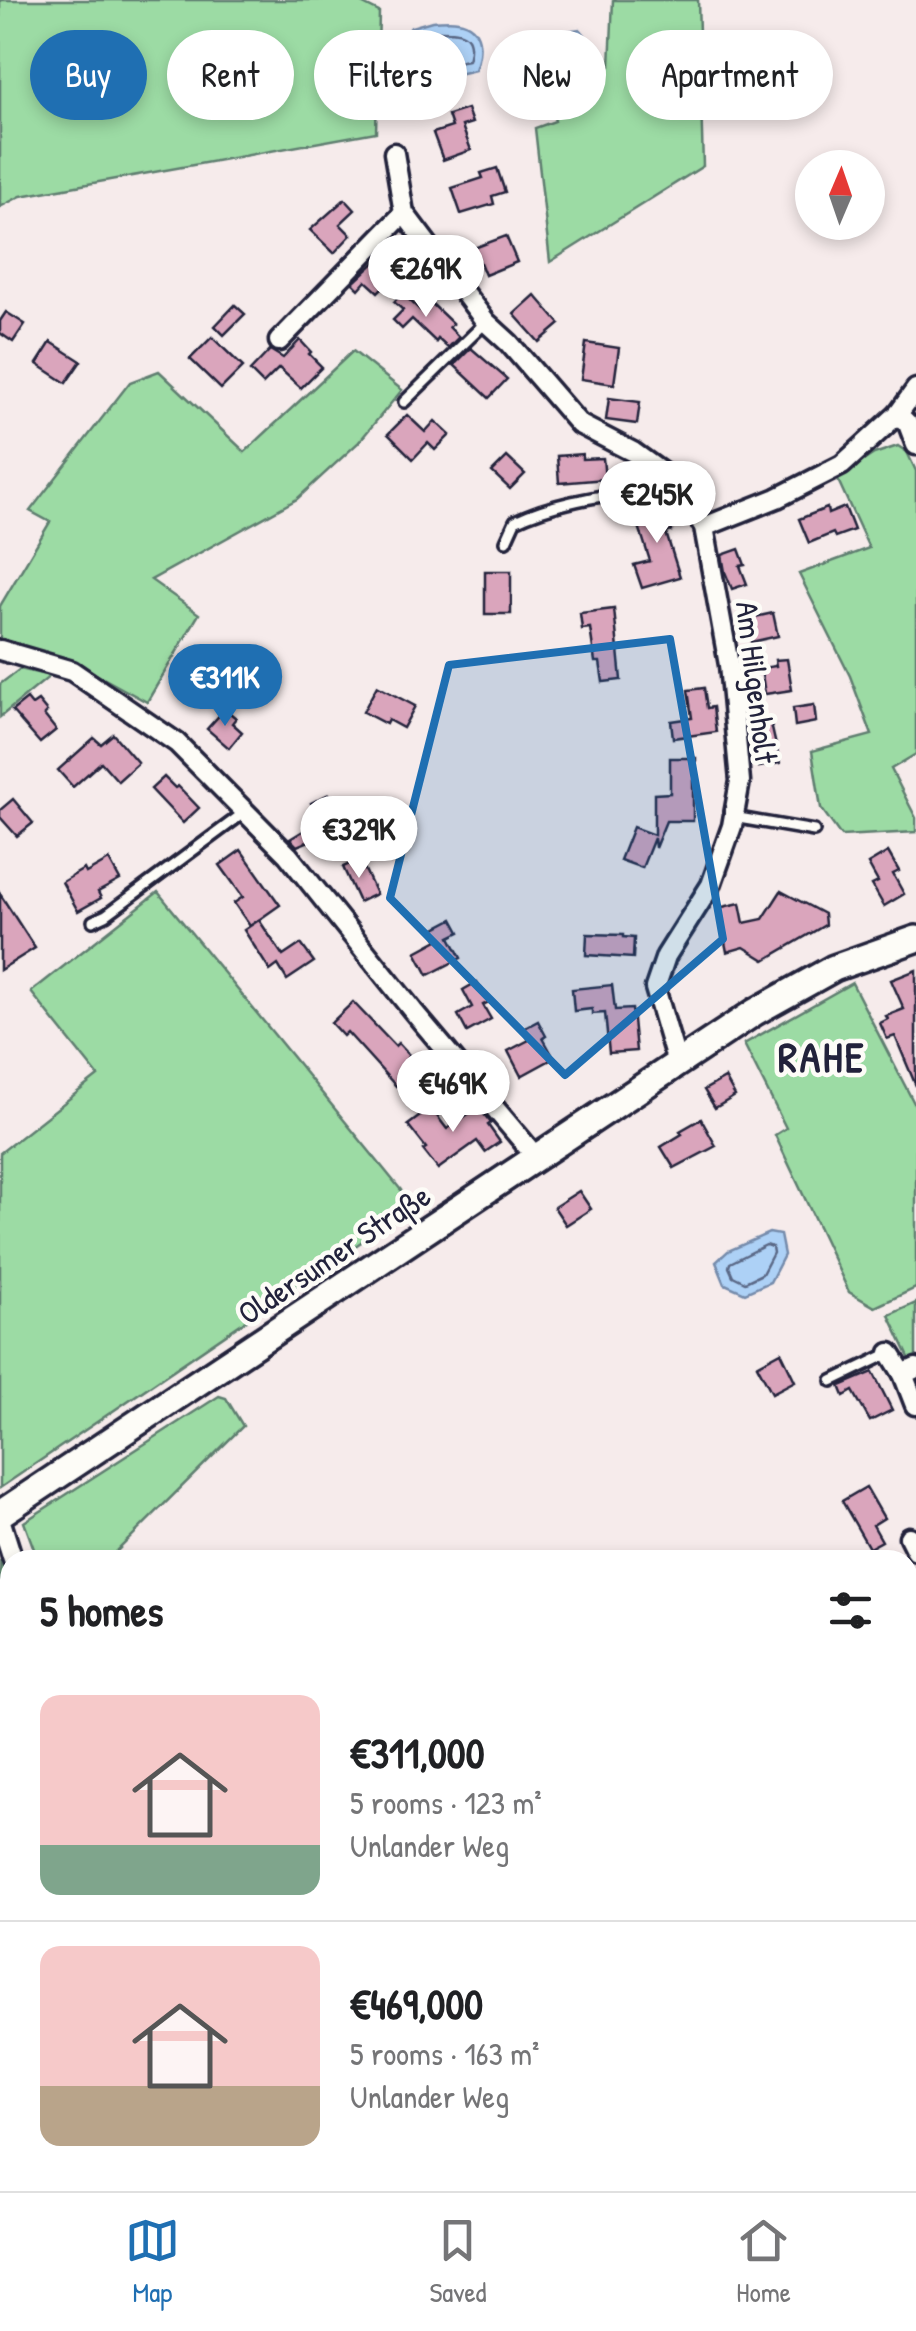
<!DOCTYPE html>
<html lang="en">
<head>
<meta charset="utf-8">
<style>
	:root { --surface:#fff; --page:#f6f6f6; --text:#202124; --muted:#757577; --line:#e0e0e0; --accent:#1f6fb2 }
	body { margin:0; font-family:"Patrick Hand",sans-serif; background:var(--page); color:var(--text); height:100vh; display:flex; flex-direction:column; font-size:38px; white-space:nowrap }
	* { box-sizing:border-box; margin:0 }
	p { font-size:32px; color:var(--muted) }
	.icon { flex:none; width:55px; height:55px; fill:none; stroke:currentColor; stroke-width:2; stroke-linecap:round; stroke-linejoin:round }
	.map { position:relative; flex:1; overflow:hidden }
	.details { position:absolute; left:0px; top:1550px; width:918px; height:642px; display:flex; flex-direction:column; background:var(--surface); border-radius:30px 30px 0 0; box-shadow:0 5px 15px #0003 }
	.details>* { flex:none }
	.guide { position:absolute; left:30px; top:30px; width:858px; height:90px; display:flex; gap:20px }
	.needle { width:65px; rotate:2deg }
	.buttons { position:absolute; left:795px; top:150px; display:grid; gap:20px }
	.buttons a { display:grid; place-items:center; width:90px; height:90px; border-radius:50%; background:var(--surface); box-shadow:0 5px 15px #0003; font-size:50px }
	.price { position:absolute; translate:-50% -85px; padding:0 22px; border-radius:35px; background:#fff; color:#222; font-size:32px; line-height:65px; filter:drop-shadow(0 2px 5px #0008) }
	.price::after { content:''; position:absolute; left:50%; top:60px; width:30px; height:22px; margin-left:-15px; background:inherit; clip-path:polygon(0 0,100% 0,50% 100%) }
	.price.on { background:var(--accent); color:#fff }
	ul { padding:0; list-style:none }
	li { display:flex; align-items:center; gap:30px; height:250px; padding:0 40px }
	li+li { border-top:2px solid var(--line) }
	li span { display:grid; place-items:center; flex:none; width:280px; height:200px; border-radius:20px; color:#555 }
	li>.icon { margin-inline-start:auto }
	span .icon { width:120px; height:120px; fill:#fffc; stroke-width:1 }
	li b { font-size:42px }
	h2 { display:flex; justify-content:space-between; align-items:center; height:120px; padding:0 40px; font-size:42px }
	.pill { padding:0 35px; border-radius:45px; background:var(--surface); box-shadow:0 5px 15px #0003; font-size:35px; line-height:90px }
	.pill.on { background:var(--accent); color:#fff }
	.dock { display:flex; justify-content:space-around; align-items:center; height:140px; border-top:2px solid var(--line); background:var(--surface); font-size:28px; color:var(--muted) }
	.dock a { display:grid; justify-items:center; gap:5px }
	.dock .on { color:var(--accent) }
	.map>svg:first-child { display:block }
	.green { fill:#9cdba4; stroke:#5f7e70; stroke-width:2.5 }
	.water { fill:#add1f6; stroke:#758bab; stroke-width:2.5 }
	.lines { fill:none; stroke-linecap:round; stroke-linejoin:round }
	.shore { stroke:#5a6886; stroke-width:2.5 }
	.building { fill:#daa5bc; stroke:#22223b; stroke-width:2.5 }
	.lane-casing { stroke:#22223b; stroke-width:16 }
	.street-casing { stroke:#22223b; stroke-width:25 }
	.secondary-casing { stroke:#22223b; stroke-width:32 }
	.lane { stroke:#fdfcf7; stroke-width:9 }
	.street { stroke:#fdfcf7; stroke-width:18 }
	.secondary { stroke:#fdfcf7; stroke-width:25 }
	.marked { fill:#1f6fb2; fill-opacity:0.2; stroke:#1f6fb2; stroke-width:8; stroke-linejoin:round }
	.labels { text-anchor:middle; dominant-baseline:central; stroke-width:9; stroke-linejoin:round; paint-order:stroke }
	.street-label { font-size:32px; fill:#22223b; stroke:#fdfcf7 }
	.district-label { font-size:42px; font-weight:bold; letter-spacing:2.5px; fill:#22223b; stroke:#fdfcf7 }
</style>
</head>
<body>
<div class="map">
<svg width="916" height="2191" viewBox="0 0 916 2191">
	<rect width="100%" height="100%" fill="#f6ebeb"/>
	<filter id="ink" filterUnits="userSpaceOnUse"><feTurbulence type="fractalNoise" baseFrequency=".01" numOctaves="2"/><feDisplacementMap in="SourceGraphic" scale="20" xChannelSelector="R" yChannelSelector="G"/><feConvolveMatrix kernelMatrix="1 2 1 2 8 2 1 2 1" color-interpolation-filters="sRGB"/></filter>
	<g filter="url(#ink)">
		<g class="green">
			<polygon points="0,0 355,0 379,12 376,132 21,196 0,207"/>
			<polygon points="613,0 698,0 703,166 550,262 535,128 555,121 543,74 610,66"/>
			<polygon points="353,351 402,390 358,443 297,499 151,580 199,614 147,702 77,664 0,639 0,606 50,522 30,511 130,382 159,371 245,452"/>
			<polygon points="898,446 907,452 916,471 916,754 891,769 916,818 916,832 841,836 821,808 812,751 872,735 850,676 799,574 869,548 837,478 874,454"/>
			<polygon points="20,669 50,676 0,717 0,684"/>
			<polygon points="158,892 414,1206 0,1488 0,1153 98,1076 31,992"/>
			<polygon points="852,983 916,1107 916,1288 875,1307 849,1292 775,1135 786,1128 744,1044"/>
			<polygon points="916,1303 916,1364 913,1366 889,1315"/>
			<polygon points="219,1396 226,1398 243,1426 108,1560 38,1560 24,1522"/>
			<polygon points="0,1560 10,1587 10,1613 0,1618"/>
			<polygon points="640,2182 855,2182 863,2191 634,2191"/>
		</g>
		<g class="water">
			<path d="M432 21C440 21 450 19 458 21 484 26 482 51 475 70 435 79 408 90 402 39L411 27Z"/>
			<polygon points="580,29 585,35 584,48 564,51 560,45 560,37 566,31"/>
			<polygon points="769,1233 780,1235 784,1255 770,1282 745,1293 725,1284 716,1262 728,1251"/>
		</g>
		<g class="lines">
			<g class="shore">
				<path d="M433 31C457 31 477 29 468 60L427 67 421 65 414 52 413 41 418 36Z"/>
				<polygon points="766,1245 772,1247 773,1253 762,1274 745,1282 733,1276 729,1267 730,1263"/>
			</g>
		</g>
		<g class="building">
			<polygon points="467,109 472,123 462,126 471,150 443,160 433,133 452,127 448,115"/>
			<polygon points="497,168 505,192 492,196 494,204 461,214 452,188 483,178 481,173"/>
			<polygon points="345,199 355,210 340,224 351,235 334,253 310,230"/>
			<polygon points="506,236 517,262 485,275 474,248"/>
			<polygon points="396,243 422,273 403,292 390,280 378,292 366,281 359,289 353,283"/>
			<polygon points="402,293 420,310 429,301 453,324 449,327 459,337 448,348 438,339 436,342 412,319 402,329 393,320 403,310 394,302"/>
			<polygon points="535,295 560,324 539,342 514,314"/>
			<polygon points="235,305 245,314 224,335 215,326"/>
			<polygon points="6,312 25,324 13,342 0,333 0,321"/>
			<polygon points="212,337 243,367 221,389 190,359"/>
			<polygon points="300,340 311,352 309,354 322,367 301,388 279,368 263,384 250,371 270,350 283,358"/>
			<polygon points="51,342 81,361 66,383 37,364"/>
			<polygon points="586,343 619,348 614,384 581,379"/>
			<polygon points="471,348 507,379 489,398 454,365"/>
			<polygon points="609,398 640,402 637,424 606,420"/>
			<polygon points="407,415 425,432 435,421 450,435 435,450 428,443 413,459 388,434"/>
			<polygon points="582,454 582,459 603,458 605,479 559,483 557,456"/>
			<polygon points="507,457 525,474 510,489 492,472"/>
			<polygon points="668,496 672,509 667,511 672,531 666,533 680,577 642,588 634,565 650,561 639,526 650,523 644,504"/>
			<polygon points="845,507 854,530 835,537 833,533 809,543 799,519 827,508 828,514"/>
			<polygon points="739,549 745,565 740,566 747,584 732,589 725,572 722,555"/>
			<rect x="485" y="571" width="26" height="43"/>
			<polygon points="614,609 621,680 603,682 600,662 595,662 590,628 582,629 580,613"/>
			<polygon points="773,613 778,636 751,642 746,619"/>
			<polygon points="787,659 792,690 765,694 761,668 776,666 775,660"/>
			<polygon points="377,686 415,706 403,728 388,720 386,724 363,712"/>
			<polygon points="704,688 707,708 713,707 716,732 673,738 671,721 692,718 688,690"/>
			<polygon points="27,699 32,705 38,701 47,712 44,715 56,730 40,743 12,711"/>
			<polygon points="814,705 816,722 795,726 793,708"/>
			<polygon points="225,709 236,718 232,723 242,732 229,748 207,729"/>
			<polygon points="771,724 780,763 759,767 751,728"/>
			<polygon points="113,734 138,763 118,781 101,762 73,787 58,770 94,738 101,744"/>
			<polygon points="670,758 696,758 696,781 693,781 693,821 666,821 655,848 654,838 642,868 620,860 633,827 654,835 654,794 670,793"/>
			<polygon points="164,777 175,788 178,786 199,808 183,823 151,789"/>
			<polygon points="329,794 342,824 333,828 340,842 319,852 314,839 297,846 290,839 308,828 307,825 319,820 311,803"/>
			<polygon points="13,799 33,823 17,836 0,817 0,810"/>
			<polygon points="241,850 280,905 250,926 234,903 243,897 220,865"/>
			<polygon points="888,852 899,871 893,874 904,894 884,906 872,885 878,882 868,864"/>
			<polygon points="360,859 376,894 359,902 343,867"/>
			<polygon points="109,860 120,880 98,892 101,898 78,911 62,882 84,869 86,873"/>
			<polygon points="781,891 824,914 825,925 765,960 744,947 727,952 718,908 740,903 744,923 763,919"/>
			<polygon points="0,894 35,948 0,970"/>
			<polygon points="453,919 460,932 450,937 461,958 428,975 416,952 438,940 432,930"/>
			<polygon points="259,920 283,956 301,944 314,962 287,980 278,965 270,971 244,930"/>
			<polygon points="587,934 623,935 623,937 634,938 633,958 586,955"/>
			<polygon points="916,970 916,1086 895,1036 887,1039 880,1023 888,1019 886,1016 904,1009 891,980"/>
			<polygon points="477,982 489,1002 483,1005 491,1019 467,1032 458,1015 472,1007 463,990"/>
			<polygon points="612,985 615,1010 632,1009 636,1051 609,1053 605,1013 592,1014 592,1009 574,1011 572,989"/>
			<polygon points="353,1002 395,1046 398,1043 410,1056 408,1058 429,1080 412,1096 400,1083 396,1086 347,1032 343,1036 331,1023"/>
			<polygon points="538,1021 546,1036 543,1038 554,1058 521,1076 508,1051 529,1040 523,1029"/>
			<polygon points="725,1078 735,1096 715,1108 704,1090"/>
			<polygon points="478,1107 491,1123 488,1125 500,1142 485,1152 477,1141 438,1169 423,1150 426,1148 408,1125 431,1108 447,1129"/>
			<polygon points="701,1119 716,1146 674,1168 661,1147 682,1134 680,1131"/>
			<polygon points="579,1191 591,1209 566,1225 554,1207"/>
			<polygon points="781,1352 795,1381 772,1393 757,1365"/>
			<polygon points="873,1372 892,1410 870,1421 853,1391 844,1396 840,1386"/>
			<polygon points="866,1487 884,1518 873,1525 882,1541 869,1548 842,1501"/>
		</g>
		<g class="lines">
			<g class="lane-casing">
				<g id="lane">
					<polyline points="404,402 486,322"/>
					<path d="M506 541 515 521C563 498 621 494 673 484"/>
					<polyline points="733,817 814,831"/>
					<polyline points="93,921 106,915 245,812"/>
					<polyline points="832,1381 890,1353"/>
				</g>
			</g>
			<g class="street-casing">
				<g id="street">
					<polyline points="394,153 404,213 486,322 509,343 579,424 633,452 676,483 704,527 729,665 740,781 732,826 711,885 666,956 655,988 677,1063"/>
					<polyline points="279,341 404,213"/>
					<polyline points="916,389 898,414 908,424 916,445"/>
					<polyline points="704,527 777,498 842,465 898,414"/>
					<polyline points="0,650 72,671 177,743 288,855 413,1011 536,1157"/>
					<polyline points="890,1353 903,1374 916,1368"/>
					<polyline points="903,1374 915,1405"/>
					<polyline points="0,1519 13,1560"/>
					<polyline points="909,1537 916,1551"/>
					<polyline points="908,1853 916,1842"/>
					<polyline points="0,1876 10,1825"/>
					<polyline points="628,2191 634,2182"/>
				</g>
			</g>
			<g class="secondary-casing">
				<polyline id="secondary" points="0,1514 755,1012 834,968 916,939"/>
			</g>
			<use href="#lane" class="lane"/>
			<use href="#street" class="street"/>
			<use href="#secondary" class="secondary"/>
		</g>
	</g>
	<path class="marked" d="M670 639 723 939 565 1075 390 898 449 665Z"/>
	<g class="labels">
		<g class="street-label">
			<text transform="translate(757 682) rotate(83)">Am Hilgenholt</text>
			<text transform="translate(334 1254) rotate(-34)">Oldersumer Straße</text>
		</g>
		<g class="district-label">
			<text x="822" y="1056">RAHE</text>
		</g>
	</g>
</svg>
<div class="buttons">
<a><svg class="needle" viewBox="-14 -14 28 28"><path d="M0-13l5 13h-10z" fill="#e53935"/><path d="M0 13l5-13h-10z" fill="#757577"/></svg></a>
</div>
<b class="price" style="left:426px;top:320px">€269K</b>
<b class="price" style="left:657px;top:546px">€245K</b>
<b class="price on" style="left:225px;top:729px">€311K</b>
<b class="price" style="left:359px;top:881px">€329K</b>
<b class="price" style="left:453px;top:1135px">€469K</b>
<div class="guide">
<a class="pill on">Buy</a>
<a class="pill">Rent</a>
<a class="pill">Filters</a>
<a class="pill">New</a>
<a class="pill">Apartment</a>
</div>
<section class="details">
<h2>5 homes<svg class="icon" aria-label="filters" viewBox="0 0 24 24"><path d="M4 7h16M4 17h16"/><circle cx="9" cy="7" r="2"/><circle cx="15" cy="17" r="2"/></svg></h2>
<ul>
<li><span style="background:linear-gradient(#f6c9c9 75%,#7fa58c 0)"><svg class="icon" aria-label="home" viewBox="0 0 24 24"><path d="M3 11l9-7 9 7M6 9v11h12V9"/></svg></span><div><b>€311,000</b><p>5 rooms · 123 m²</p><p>Unlander Weg</p></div></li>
<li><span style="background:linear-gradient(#f6c9c9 70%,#b9a48a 0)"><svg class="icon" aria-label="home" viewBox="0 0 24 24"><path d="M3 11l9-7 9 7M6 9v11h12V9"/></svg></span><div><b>€469,000</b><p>5 rooms · 163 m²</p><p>Unlander Weg</p></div></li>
</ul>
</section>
</div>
<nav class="dock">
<a class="on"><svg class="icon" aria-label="map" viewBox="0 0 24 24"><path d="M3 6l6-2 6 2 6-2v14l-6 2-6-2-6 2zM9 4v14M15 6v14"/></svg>Map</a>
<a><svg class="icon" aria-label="saved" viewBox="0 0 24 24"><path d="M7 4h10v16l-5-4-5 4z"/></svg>Saved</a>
<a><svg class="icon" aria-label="home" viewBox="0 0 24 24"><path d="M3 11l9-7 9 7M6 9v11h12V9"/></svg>Home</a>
</nav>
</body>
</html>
